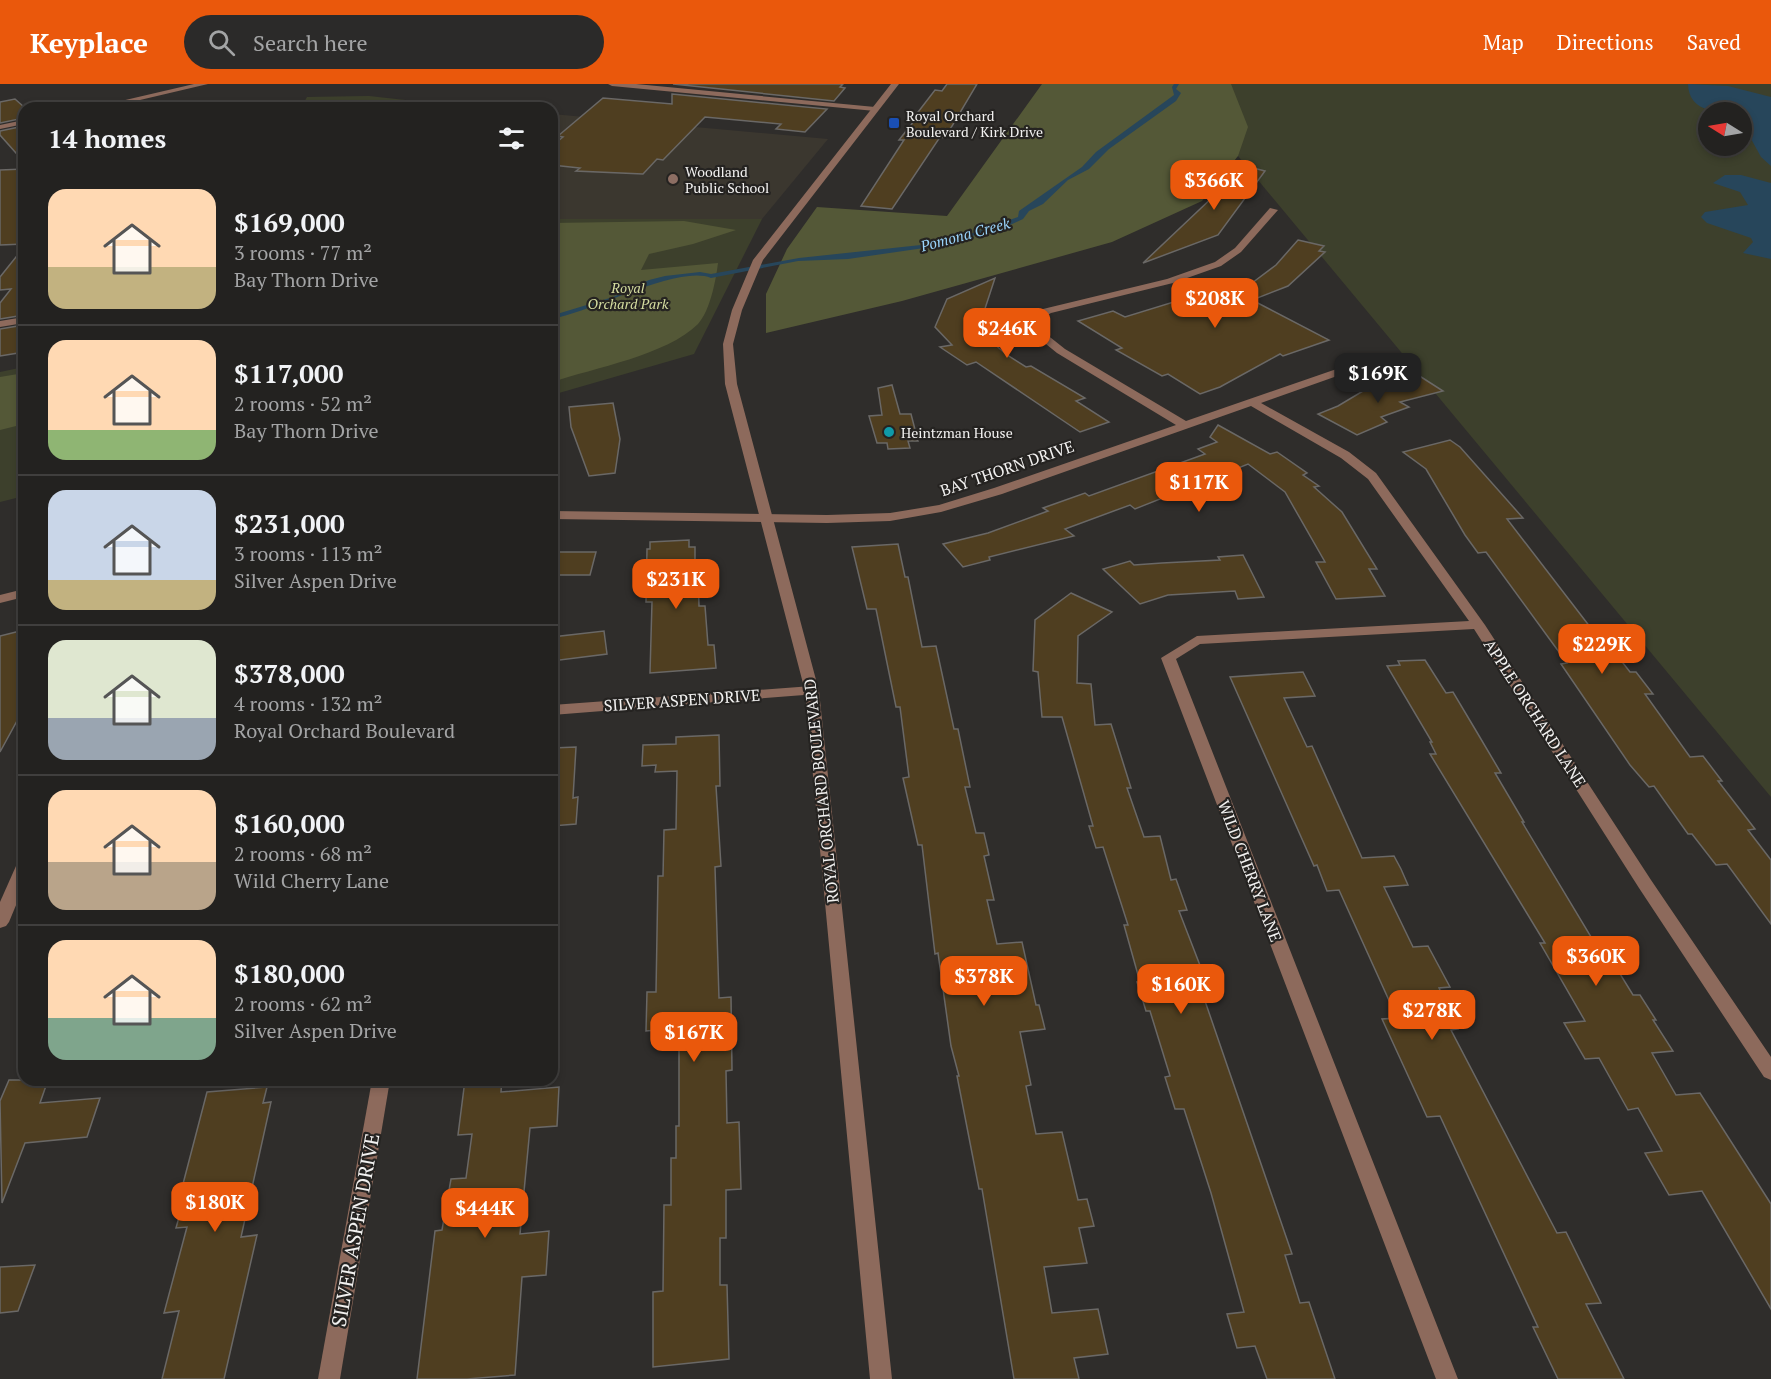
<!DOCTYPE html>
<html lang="en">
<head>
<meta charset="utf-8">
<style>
	:root { --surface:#232220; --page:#2b2a29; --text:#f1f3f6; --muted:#a3a4a5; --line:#403f3e; --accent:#ea580c }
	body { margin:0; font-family:"PT Serif",serif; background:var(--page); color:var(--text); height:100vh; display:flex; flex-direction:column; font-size:22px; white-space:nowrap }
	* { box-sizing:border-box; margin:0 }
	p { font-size:20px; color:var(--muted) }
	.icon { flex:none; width:33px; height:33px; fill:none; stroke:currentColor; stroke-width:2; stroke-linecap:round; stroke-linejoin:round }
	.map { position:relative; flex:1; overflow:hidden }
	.details { position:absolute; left:18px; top:18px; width:540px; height:984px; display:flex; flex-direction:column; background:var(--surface); border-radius:18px; box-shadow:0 3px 9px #0003,0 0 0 2px var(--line) }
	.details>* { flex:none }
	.needle { width:39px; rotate:281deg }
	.fabs { position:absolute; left:1698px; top:18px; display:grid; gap:12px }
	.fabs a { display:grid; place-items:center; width:54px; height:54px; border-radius:50%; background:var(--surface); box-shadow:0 3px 9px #0003,0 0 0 2px var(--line); font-size:30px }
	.price { position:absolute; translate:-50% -51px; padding:0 14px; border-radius:12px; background:var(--accent); color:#fff; font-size:20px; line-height:39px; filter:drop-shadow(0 2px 3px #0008) }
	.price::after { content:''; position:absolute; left:50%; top:36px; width:18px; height:14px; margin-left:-9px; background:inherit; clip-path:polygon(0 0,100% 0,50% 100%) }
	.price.active { background:#222; color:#fff }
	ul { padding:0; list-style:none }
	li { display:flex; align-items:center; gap:18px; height:150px; padding:0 30px }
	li+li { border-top:2px solid var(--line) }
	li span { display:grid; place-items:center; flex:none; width:168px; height:120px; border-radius:18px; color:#555 }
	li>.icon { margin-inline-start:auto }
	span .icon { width:72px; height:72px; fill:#fffc; stroke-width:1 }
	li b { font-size:26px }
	h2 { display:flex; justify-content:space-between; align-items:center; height:72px; padding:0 30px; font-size:26px }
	header { display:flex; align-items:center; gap:36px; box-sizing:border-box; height:84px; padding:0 30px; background:var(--accent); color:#fff }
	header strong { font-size:28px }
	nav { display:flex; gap:33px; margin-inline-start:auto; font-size:21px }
	.search { width:420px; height:54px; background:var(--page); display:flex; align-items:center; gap:15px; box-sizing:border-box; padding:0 21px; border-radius:33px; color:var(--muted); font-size:22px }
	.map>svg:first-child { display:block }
	.built { fill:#3b372f }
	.green { fill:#3d402c; fill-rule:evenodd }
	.forest { fill:#545837 }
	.water { fill:#27465b }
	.building { fill:#4f3e20; stroke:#6a6866; stroke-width:1.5 }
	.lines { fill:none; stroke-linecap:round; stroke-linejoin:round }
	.minor { fill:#8d6a5c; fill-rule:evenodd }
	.tertiary { fill:#8d6a5c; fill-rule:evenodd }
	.transit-dot { fill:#1a4fb4; stroke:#252321; stroke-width:2 }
	.education-dot { fill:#8d6e63; stroke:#252321; stroke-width:2 }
	.culture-dot { fill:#0f9aa8; stroke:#252321; stroke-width:2 }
	.labels { text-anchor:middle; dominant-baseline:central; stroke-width:4.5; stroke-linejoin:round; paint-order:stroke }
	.far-poi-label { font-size:14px; fill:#f2f1f0; stroke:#252321; text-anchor:start }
	.far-park-label { font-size:14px; font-style:italic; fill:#d5dda0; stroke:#252321 }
	.far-water-label { font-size:15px; font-style:italic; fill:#99d3fa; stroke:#252321 }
	.street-label { font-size:16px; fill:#f2f1f0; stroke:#252321 }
	.near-street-label { font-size:20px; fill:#f2f1f0; stroke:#252321 }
</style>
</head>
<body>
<header>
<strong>Keyplace</strong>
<div class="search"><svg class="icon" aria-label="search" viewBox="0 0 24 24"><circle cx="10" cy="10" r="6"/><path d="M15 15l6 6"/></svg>Search here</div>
<nav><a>Map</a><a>Directions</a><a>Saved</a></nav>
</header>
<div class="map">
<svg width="1771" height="1295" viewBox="0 0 1771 1295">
	<rect width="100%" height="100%" fill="#2f2d2b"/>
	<polygon class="built" points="552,30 828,55 762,135 552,135"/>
	<g class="green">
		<path d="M1190 0H1771V713L1238 72ZM1708 28H1742V62H1708Z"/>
		<polygon points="369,12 460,22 456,24 301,24 307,13"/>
		<polygon points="552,135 762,135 694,270 552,311"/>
		<polygon points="24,283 24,412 0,418 0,288"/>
	</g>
	<g class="forest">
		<polygon points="1042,0 1231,0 1248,43 1238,72 1202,117 1112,158 902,217 766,249 766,210 787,165 817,123 947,132"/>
		<path d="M684 137 736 146 693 160 649 170 641 186 718 179C716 196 710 227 698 240 667 271 594 284 552 298V139Z"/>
		<polygon points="24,289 24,340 0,346 0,293"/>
	</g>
	<g class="water">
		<path d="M1174 0H1179L1176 5 1181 9 1176 17 1109 65 1089 85 1068 96 1043 120 1029 127 1023 135 1006 143 931 163 848 175 798 177 711 194C679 181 597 225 560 233L552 239V232L557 230 613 213 649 196 665 192 700 188 711 190 799 174 921 161 970 150 1018 133 1019 127 1082 83 1096 68 1174 11 1172 3Z"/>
		<path d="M1688 0 1728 2 1771 13V82L1761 73 1750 53 1742 50V28C1720 28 1689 30 1688 0Z"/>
		<polygon points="1725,91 1741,91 1771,99 1771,175 1743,169 1753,158 1751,154 1707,139 1701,133 1705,128 1748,121 1740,108 1713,99"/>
	</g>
	<g class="building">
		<polygon points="673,0 843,0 840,3 845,4 834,17"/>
		<polygon points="947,0 977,0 945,54 940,53 892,125 861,122 904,56 899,56 918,32 915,32 935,6 942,7"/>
		<polygon points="672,10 827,25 805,48 776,45 781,40 705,33 663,76 657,75 643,90 576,87 580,84 552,81 552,62 563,53 558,52 603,14 672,20"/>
		<polygon points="15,15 24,23 24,34 0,39 0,18"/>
		<polygon points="24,42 24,78 0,51 0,47"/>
		<polygon points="1237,80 1265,87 1218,151 1143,179 1217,109 1212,108"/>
		<polygon points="24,85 24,160 0,161 0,86"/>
		<polygon points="1298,156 1324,162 1319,167 1325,168 1288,202 1252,216 1329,256 1283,272 1280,270 1220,303 1200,310 1168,290 1162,292 1116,266 1122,264 1078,237 1113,227 1125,233 1180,216 1184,218 1244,196 1252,199 1276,181"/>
		<polygon points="24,163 24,231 0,235 0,219 11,205 0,206 0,193"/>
		<polygon points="995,194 978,246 1007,271 1026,283 1031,282 1085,314 1076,317 1109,338 1080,348 976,278 967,281 940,263 952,261 935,243 947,215"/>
		<polygon points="24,241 24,268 0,272 0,245"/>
		<polygon points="1418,291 1443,307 1400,318 1409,323 1381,333 1387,338 1357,351 1318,330 1338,322 1368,304"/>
		<polygon points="892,301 900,330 911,330 918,357 908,357 910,364 888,365 887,359 877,359 869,332 882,331 878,304"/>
		<polygon points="613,319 620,355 615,389 589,392 571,343 569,323"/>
		<polygon points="1218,341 1270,370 1277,368 1307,389 1303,391 1319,402 1314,403 1342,428 1377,485 1369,485 1385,512 1336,515 1316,478 1325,478 1285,408 1248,380 1135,425 1130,421 1065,445 1074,452 989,473 990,476 963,483 943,460 988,449 1048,427 1043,424 1085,409 1089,412 1205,370 1198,365 1217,358 1210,353"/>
		<polygon points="1450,356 1460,363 1523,434 1507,435 1597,552 1602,552 1630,588 1636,588 1653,610 1645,610 1690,673 1703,672 1722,697 1718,697 1755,745 1748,746 1771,776 1771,840 1727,780 1716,781 1692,750 1688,750 1654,702 1649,703 1630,681 1561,580 1567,579 1486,468 1478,469 1465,451 1426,385 1403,368"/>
		<polygon points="689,456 689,463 695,463 695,489 698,489 699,522 705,522 708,561 714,561 716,584 650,589 652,518 646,518 647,465 650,465 650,458"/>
		<polygon points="898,460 905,493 908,493 922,563 936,562 954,645 958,645 970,703 965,703 976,749 984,749 989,771 984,772 994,816 987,816 997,860 1022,858 1036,921 1039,921 1045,945 1020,948 1031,1001 1026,1002 1036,1050 1062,1048 1078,1116 1087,1115 1094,1142 1079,1144 1087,1179 1044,1183 1052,1229 1098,1225 1108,1270 1074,1274 1079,1295 1014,1295 982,1105 979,1105 957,992 959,992 951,962 938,869 935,870 922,761 918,761 903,694 909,693 900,623 896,623 876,525 867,525 852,463"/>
		<polygon points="552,468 596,468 590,491 552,491"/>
		<polygon points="1243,471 1264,513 1238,515 1235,507 1168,511 1140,520 1103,485 1130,477 1134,481 1162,479 1220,476 1218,473"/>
		<polygon points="1071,509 1112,528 1078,552 1077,599 1091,600 1095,641 1111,640 1131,704 1127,704 1144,753 1160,752 1171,796 1176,795 1187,826 1179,827 1201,884 1194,885 1292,1170 1285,1171 1300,1219 1309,1218 1335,1295 1267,1295 1255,1262 1237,1264 1227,1230 1244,1228 1211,1109 1184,1025 1175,1025 1165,993 1170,992 1150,927 1146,927 1137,898 1140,898 1124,841 1128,841 1103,763 1096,764 1089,742 1093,742 1062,633 1042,633 1038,588 1033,587 1035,536"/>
		<polygon points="24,546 24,624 0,668 0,552"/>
		<polygon points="604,547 607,570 552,577 552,553"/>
		<polygon points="1425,576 1446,609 1453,608 1475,645 1501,689 1495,689 1524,738 1522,738 1600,868 1606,867 1633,911 1640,911 1656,936 1653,936 1673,967 1652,969 1676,1011 1700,1009 1771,1120 1771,1225 1702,1107 1669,1111 1645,1069 1662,1067 1638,1024 1628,1026 1599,974 1585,975 1564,939 1585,937 1540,859 1545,859 1430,670 1436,670 1430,658 1432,658 1387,582 1400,581 1398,577"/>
		<polygon points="1303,588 1315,612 1284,614 1307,663 1312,662 1362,774 1394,772 1401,785 1408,801 1384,803 1413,863 1428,862 1450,903 1439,904 1458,945 1451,946 1557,1149 1566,1148 1601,1219 1586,1220 1624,1295 1558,1295 1533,1243 1538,1243 1440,1032 1427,1033 1382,935 1397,934 1339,806 1327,807 1317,781 1314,782 1230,593"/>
		<polygon points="719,651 720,702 716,702 721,782 715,783 719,914 731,913 732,986 726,987 727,1039 739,1038 741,1105 726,1106 726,1154 720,1154 720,1201 727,1201 729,1275 653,1283 653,1208 663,1207 664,1121 671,1121 671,1074 676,1074 676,1042 679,1042 679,958 669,959 669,945 646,947 647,908 656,908 658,792 663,792 664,746 676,745 677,687 655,688 656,681 642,682 643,661 676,660 676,653"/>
		<polygon points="576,663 573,714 578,713 576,740 552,742 552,664"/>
		<polygon points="9,996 48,996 40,1019 100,1014 87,1053 25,1059 2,1119 0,1017"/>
		<polygon points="465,996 502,996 501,1008 559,1003 557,1042 530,1044 520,1150 549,1147 546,1191 522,1193 515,1291 467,1295 417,1295 435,1147 442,1146 451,1095 466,1094 472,1050 458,1051"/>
		<polygon points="267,1003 263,1019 271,1018 241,1153 257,1151 224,1295 162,1295 179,1227 164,1229 187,1143 176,1144 183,1119 178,1119 207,1008"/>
		<polygon points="35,1181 18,1227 0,1229 0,1183"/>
	</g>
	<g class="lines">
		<g class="minor">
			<polygon points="194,0 208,0 106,24 91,24"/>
			<polygon points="608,0 636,0 875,23 879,25 875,27 612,2"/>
			<polygon points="24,36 24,40 0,45 0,41"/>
			<polygon points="1270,124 1278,126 1241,168 1221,182 1173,199 1051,229 1041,235 1036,242 1065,265 1186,337 1380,270 1388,270 1388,274 1261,319 1349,368 1376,389 1485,541 1651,796 1771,973 1771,996 1764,993 1639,804 1474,545 1200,560 1176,575 1458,1295 1436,1295 1161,574 1197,552 1469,537 1368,395 1341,374 1251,322 1002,410 941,428 890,437 827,439 552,435 552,427 827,431 890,429 939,421 994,404 1176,341 1057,269 1025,243 1033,231 1043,225 1167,195 1215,178 1235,164"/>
			<polygon points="24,233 24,239 0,243 0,237"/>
			<polygon points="24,505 24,513 0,519 0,511"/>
			<polygon points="812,602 819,607 817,610 552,631 552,621"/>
			<polygon points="24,776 24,802 9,838 6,842 0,844 0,818 16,782 18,778"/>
			<polygon points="372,996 390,996 340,1295 318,1295"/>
		</g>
		<polygon class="tertiary" points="891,0 899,0 763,176 742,226 733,260 737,300 819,607 892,1295 870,1295 805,607 725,300 723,260 732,226 753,176"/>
	</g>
	<rect class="transit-dot" x="888" y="33" width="12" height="12" rx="3"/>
	<circle class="education-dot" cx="673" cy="95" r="6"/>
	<circle class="culture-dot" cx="889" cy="348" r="6"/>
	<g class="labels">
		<g class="far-poi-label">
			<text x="906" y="31">Royal Orchard<tspan x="906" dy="16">Boulevard / Kirk Drive</tspan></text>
			<text x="685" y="87">Woodland<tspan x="685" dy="16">Public School</tspan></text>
			<text x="901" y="348">Heintzman House</text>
		</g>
		<g class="far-park-label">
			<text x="628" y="203">Royal<tspan x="628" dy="16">Orchard Park</tspan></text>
		</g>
		<g class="far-water-label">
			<text transform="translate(965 150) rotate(-15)">Pomona Creek</text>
		</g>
		<g class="street-label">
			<text transform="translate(1007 384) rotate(-19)">BAY THORN DRIVE</text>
			<text transform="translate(682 616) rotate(-4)">SILVER ASPEN DRIVE</text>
			<text transform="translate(1535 629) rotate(57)">APPLE ORCHARD LANE</text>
			<text transform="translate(821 707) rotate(-96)">ROYAL ORCHARD BOULEVARD</text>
			<text transform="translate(1250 787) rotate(69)">WILD CHERRY LANE</text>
		</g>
		<g class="near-street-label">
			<text transform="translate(355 1146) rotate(-80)">SILVER ASPEN DRIVE</text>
		</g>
	</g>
</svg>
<div class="fabs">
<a><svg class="needle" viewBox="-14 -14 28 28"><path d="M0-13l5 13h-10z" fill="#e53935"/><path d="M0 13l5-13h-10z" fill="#a3a4a5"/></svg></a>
</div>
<b class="price" style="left:1214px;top:127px">$366K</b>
<b class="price" style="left:1215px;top:245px">$208K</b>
<b class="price" style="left:1007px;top:275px">$246K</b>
<b class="price active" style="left:1378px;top:320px">$169K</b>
<b class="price" style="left:1199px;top:429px">$117K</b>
<b class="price" style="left:676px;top:526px">$231K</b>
<b class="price" style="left:1602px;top:591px">$229K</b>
<b class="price" style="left:1596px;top:903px">$360K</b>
<b class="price" style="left:984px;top:923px">$378K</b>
<b class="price" style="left:1181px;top:931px">$160K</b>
<b class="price" style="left:1432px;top:957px">$278K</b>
<b class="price" style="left:694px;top:979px">$167K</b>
<b class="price" style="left:215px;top:1149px">$180K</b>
<b class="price" style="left:485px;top:1155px">$444K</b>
<section class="details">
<h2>14 homes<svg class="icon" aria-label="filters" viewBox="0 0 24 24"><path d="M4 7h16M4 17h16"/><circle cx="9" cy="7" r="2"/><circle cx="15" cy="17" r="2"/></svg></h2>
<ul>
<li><span style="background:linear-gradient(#ffd9b3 65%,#c2b280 0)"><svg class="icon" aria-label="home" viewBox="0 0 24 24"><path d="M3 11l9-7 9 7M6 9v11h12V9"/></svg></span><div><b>$169,000</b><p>3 rooms · 77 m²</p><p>Bay Thorn Drive</p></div></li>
<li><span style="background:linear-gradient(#ffd9b3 75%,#8fb573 0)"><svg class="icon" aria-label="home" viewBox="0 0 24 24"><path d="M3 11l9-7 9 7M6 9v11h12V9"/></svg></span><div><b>$117,000</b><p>2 rooms · 52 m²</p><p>Bay Thorn Drive</p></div></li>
<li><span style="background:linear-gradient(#c9d6e8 75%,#c2b280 0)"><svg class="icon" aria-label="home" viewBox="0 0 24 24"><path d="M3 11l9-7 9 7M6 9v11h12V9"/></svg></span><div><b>$231,000</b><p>3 rooms · 113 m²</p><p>Silver Aspen Drive</p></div></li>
<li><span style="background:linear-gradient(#dfe7d0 65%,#9aa5b1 0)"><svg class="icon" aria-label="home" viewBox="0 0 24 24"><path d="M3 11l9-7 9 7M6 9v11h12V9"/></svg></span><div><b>$378,000</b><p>4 rooms · 132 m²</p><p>Royal Orchard Boulevard</p></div></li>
<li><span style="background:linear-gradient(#ffd9b3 60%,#b9a48a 0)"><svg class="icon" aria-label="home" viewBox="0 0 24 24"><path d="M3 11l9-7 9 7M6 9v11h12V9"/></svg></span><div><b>$160,000</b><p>2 rooms · 68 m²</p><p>Wild Cherry Lane</p></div></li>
<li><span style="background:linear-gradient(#ffd9b3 65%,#7fa58c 0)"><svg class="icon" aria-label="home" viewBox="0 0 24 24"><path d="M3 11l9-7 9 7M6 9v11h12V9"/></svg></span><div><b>$180,000</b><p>2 rooms · 62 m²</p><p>Silver Aspen Drive</p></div></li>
</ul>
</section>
</div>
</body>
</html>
